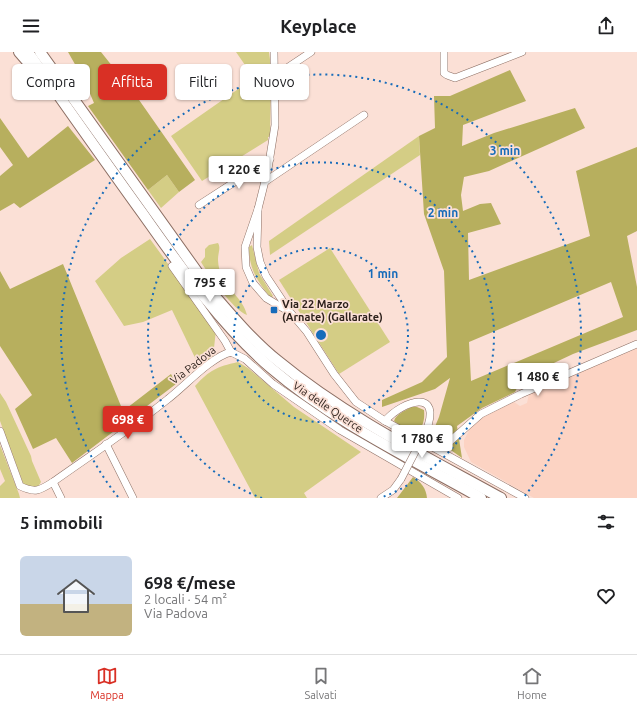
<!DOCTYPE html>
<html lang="it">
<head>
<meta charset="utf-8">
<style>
	:root { --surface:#fff; --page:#f2f2f2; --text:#202124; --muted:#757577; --line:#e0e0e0; --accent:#d93025 }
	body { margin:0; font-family:Ubuntu,sans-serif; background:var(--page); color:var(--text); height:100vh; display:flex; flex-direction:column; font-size:15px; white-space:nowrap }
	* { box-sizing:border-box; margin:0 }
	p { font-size:13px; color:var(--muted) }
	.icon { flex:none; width:22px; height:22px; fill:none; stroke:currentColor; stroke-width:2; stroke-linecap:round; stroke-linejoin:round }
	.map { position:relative; height:446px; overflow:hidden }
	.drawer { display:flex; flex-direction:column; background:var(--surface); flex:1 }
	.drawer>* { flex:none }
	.banner { position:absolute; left:12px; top:12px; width:400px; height:36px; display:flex; gap:8px }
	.price { position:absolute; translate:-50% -34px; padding:0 9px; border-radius:4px; background:#fff; color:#222; font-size:13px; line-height:26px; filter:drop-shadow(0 1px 2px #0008) }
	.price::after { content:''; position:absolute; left:50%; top:24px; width:12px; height:9px; margin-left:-6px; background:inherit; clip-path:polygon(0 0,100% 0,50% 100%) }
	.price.current { background:var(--accent); color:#fff }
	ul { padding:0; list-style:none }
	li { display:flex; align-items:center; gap:12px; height:100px; padding:0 20px }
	li span { display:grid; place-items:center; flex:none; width:112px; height:80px; border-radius:6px; color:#555 }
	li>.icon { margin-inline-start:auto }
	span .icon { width:48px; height:48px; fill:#fffc; stroke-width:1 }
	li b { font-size:17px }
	h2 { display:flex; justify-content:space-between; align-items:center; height:48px; padding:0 20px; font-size:17px }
	.chip { padding:0 14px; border-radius:6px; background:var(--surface); box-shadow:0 1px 3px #0004; font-size:14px; line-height:36px }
	.chip.current { background:var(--accent); color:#fff }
	header { display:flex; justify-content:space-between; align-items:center; height:52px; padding:0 20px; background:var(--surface); font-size:18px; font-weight:700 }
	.menu { display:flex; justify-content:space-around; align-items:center; height:56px; border-top:1px solid var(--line); background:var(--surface); font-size:11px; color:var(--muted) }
	.menu a { display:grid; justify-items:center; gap:2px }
	.menu .current { color:var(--accent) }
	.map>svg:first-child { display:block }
	.built { fill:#fcd3c3 }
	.green { fill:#d4cd85 }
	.forest { fill:#b7af5e; fill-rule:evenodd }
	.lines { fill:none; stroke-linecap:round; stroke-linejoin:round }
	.minor-casing { stroke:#8c6e63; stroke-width:8 }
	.highway-casing { stroke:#8c6e63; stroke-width:12 }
	.minor { stroke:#fff; stroke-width:7 }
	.highway { stroke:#fff; stroke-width:10 }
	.minor-bridge-casing { stroke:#8c6e63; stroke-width:8; stroke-linecap:butt }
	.minor-bridge { stroke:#fff; stroke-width:7 }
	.ring { fill:none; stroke:#176cba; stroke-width:2; stroke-dasharray:2 4 }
	.poi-dot { fill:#176cba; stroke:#fbe0d6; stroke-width:1.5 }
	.labels { text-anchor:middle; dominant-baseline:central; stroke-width:3.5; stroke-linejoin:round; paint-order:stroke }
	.poi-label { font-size:11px; font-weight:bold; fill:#2d211c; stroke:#fbe0d6; text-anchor:start }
	.street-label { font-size:11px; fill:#2d211c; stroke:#fbe0d6 }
	.centre { fill:#176cba; stroke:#fbe0d6; stroke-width:2 }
	.ring-label { font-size:12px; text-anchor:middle; font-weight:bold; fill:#176cba; stroke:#fbe0d6; stroke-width:3.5; stroke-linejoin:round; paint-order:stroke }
</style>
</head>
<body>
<header><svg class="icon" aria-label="menu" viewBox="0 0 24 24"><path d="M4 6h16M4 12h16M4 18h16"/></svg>Keyplace<svg class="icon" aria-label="share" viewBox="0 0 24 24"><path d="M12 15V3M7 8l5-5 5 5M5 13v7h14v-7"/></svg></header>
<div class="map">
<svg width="637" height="446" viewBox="0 0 637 446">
	<rect width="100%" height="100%" fill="#fbe0d6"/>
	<polygon class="built" points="637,296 637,446 534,446 471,410 464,395 464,388 472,373 482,364 514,350 520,354 527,351 529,342"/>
	<g class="green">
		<polygon points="236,0 269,0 271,15 270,85 268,85 268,88 202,129 171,84 254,26"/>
		<polygon points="419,84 420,103 270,203 269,189"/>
		<polygon points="167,123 179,140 161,156 148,138"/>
		<polygon points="150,187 216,278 213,305 199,314 172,258 143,270 124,274 95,229 121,206"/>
		<path d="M218 191C221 196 218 201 218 207 218 211 219 218 221 222 227 238 243 246 247 263 233 258 209 223 201 210L205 205V197L209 193Z"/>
		<path d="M252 193 259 221 273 244 272 245H270C257 229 249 217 249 195Z"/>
		<polygon points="330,196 390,290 339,322 279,228"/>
		<path d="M238 310 248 316 294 355 361 400 304 441 307 446H255L195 334C210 318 216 315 238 310Z"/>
		<polygon points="0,341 6,350 31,404 32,409 41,430 38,435 26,435 23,431 0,369"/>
		<polygon points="0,393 19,442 20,446 0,446 0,434 5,429 0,417"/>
	</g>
	<g class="forest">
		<polygon points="68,0 101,0 137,45 195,128 179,140 167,123 148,138 88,54 94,51 85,30"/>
		<path d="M510 18 526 49 463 73 462 94 494 81 575 56 585 76 489 119 464 125 461 143 463 159 480 152 491 151 501 172 468 181 469 228 590 184 576 119 637 95V179L627 184 637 235V278L573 302 522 326 515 340 482 356 457 374 462 406 431 384 439 365 450 326 435 337 382 355V348L422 330 447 305 444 219 424 162 419 84 435 76 434 44H450ZM611 230 623 265 471 329 469 290Z"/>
		<polygon points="0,66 28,106 68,74 95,108 20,156 14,151 0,159 0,124 13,113 0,95"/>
		<polygon points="63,212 123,359 171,322 176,332 72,411 56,386 33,397 15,357 32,343 0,294 0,219 10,237"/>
		<path d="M411 355H417L424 358C425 368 423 375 416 382L403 376 394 369C396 362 405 359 411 355Z"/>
		<path d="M413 425C421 430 426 436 427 446H397Z"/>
	</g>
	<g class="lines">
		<g class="minor-casing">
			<g id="minor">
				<polyline points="274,0 275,73 268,117 258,157 245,195 246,215 253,231 266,246 288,259"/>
				<polyline points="444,0 444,21 447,23 455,26 522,0"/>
				<polyline points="275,24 311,0"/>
				<polyline points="266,129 364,63"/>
				<polyline points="199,153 270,107"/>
				<polyline points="258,157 257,195 260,210 266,224 290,260 307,280 334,322 356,350 385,369 525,446"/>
				<polyline points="172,214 225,289 231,300"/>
				<polyline points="231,300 245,307 273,332 340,378 458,446"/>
				<path d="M385 369C403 348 443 336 426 379"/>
				<path d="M0 379 20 434C35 441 39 439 53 430 91 403 131 377 168 347 185 334 211 305 231 300"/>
				<polyline points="106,392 133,446"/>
				<polyline points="440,398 481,362 521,342 637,292"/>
				<polyline points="53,430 61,446"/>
				<polyline points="381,446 393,438 401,427"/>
			</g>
		</g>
		<g class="highway-casing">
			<g id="highway">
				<polyline points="19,0 32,15"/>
				<path d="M28 0C66 54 104 108 143 162 182 217 220 272 271 316 334 370 410 406 481 446"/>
				<path d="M40 0 213 242C233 265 254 290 278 309 346 365 425 404 501 446"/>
			</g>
		</g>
		<use href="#minor" class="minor"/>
		<use href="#highway" class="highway"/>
		<g class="minor-bridge-casing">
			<polyline id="minor-bridge" points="401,427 426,379"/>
		</g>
		<use href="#minor-bridge" class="minor-bridge"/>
	</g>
	<g class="ring">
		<circle cx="321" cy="283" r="87"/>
		<path d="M262 446A173 173 0 1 1 380 446"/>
		<path d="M118 445A260 260 0 1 1 524 445"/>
	</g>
	<rect class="poi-dot" x="270" y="254" width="8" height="8" rx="2"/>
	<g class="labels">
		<g class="poi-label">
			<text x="282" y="252">Via 22 Marzo<tspan x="282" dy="13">(Arnate) (Gallarate)</tspan></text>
		</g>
		<g class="street-label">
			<text transform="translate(193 313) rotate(-38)">Via Padova</text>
			<text transform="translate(328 355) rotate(34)">Via delle Querce</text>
		</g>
	</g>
	<circle cx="321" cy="283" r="6" class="centre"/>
	<g class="ring-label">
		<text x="505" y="103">3 min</text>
		<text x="443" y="165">2 min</text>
		<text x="383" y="226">1 min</text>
	</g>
</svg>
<b class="price" style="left:239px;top:138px">1 220 €</b>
<b class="price" style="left:210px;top:251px">795 €</b>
<b class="price" style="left:538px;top:345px">1 480 €</b>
<b class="price current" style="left:128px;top:388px">698 €</b>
<b class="price" style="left:422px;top:407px">1 780 €</b>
<div class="banner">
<a class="chip">Compra</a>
<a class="chip current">Affitta</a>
<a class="chip">Filtri</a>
<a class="chip">Nuovo</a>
</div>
</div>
<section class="drawer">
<h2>5 immobili<svg class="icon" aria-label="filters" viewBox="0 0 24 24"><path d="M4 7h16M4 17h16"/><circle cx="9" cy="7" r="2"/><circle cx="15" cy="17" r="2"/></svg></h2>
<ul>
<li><span style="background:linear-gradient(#c9d6e8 60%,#c2b280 0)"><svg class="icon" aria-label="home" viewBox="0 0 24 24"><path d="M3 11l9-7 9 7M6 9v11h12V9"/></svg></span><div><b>698 €/mese</b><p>2 locali · 54 m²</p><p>Via Padova</p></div><svg class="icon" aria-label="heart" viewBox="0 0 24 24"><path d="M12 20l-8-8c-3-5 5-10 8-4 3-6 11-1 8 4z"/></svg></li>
</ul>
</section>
<nav class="menu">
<a class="current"><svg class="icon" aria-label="map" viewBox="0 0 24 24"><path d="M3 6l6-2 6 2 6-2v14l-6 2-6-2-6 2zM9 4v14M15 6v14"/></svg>Mappa</a>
<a><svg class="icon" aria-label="saved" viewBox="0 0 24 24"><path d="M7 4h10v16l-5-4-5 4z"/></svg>Salvati</a>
<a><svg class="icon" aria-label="home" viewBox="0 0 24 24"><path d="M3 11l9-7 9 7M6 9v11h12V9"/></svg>Home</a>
</nav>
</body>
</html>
